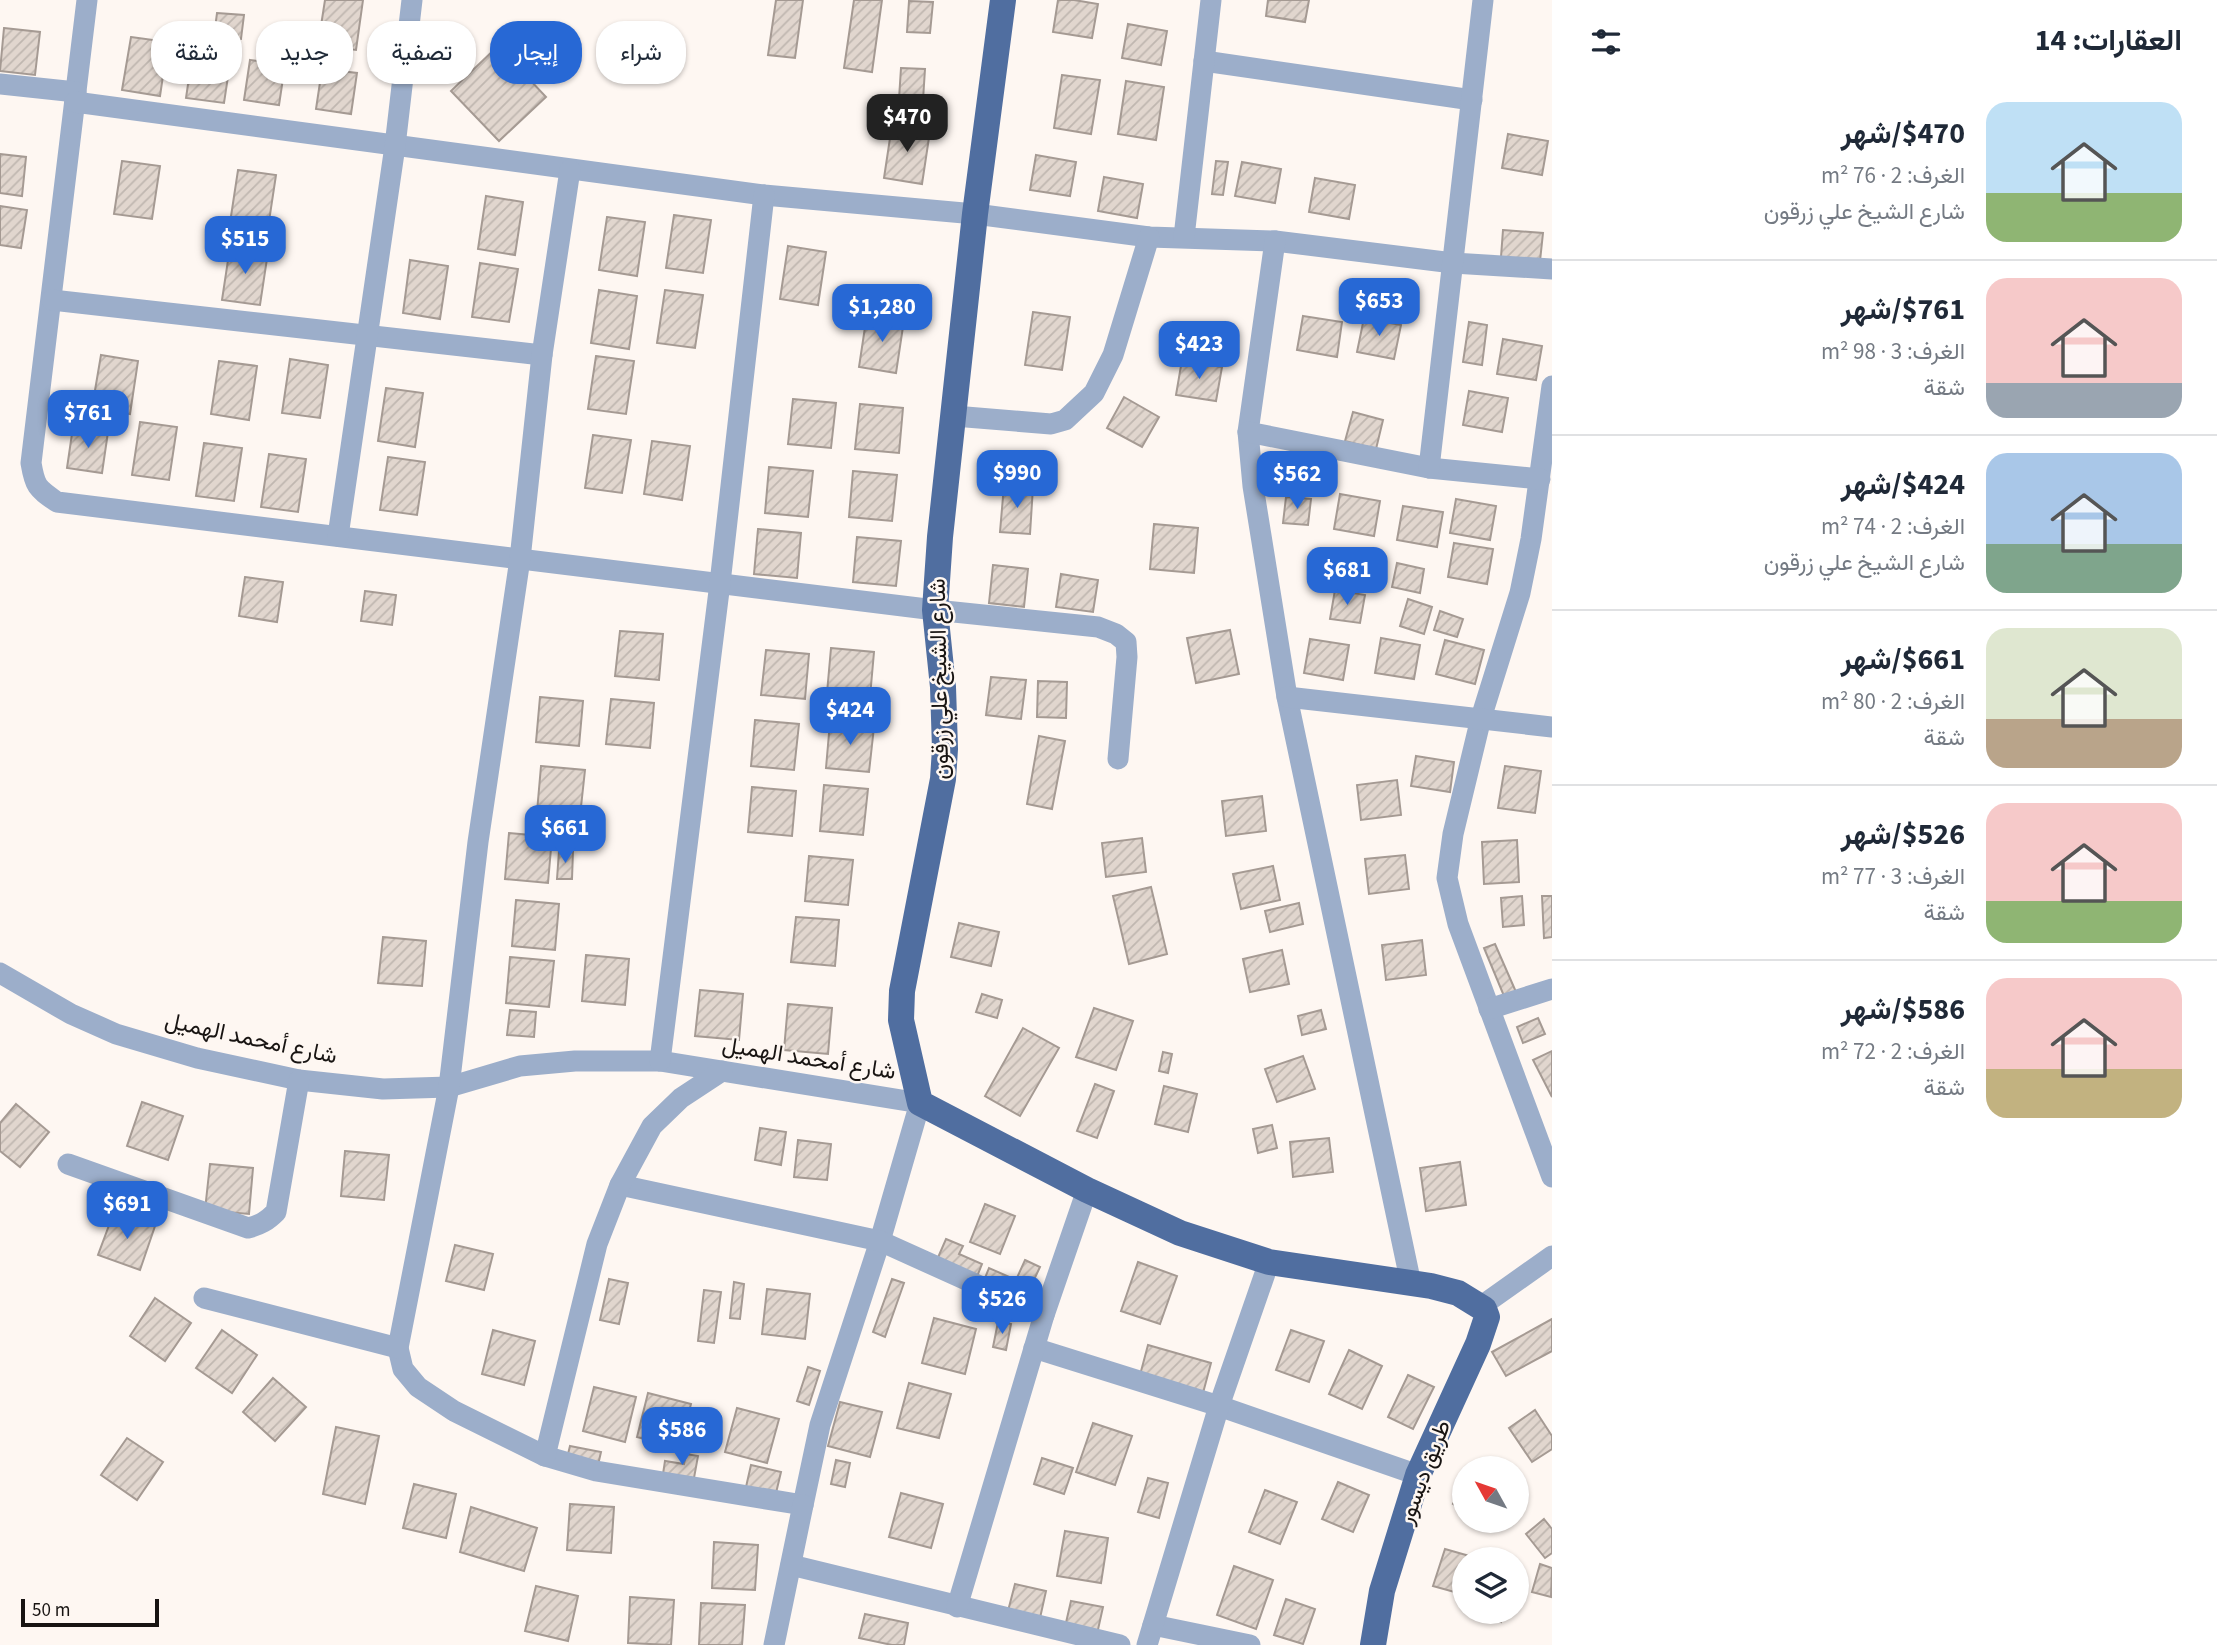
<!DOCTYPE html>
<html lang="ar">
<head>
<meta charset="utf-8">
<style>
	:root { --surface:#fff; --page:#f2f2f3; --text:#1f2937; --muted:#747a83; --line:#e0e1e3; --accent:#2768d5 }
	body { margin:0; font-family:"Source Sans 3",Vazirmatn,sans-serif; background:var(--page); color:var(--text); direction:rtl; height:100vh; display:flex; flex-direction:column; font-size:26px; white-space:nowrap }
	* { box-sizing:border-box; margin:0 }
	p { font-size:23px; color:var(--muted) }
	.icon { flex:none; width:38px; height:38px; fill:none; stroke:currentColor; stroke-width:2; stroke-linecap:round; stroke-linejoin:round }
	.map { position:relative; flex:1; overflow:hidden; direction:ltr }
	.details { display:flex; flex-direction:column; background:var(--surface); width:665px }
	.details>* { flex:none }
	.top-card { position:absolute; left:21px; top:21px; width:665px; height:63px; direction:rtl; display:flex; gap:14px }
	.needle { width:46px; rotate:310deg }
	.tools { position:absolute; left:1452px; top:1456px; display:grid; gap:14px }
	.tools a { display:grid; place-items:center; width:77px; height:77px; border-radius:50%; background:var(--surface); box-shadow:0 2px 5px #0004; font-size:35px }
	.scale { position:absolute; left:21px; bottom:18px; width:138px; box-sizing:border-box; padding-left:7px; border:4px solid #181412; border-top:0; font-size:19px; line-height:24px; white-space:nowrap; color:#181412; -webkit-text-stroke:5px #fef7f2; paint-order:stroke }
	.price { position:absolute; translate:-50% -60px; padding:0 16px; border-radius:14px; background:var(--accent); color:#fff; font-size:23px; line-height:46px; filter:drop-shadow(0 2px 4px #0008) }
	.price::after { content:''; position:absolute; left:50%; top:42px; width:21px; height:16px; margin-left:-10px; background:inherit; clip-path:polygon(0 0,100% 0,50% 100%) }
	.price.active { background:#222; color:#fff }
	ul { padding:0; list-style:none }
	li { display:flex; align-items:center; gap:21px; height:175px; padding:0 35px }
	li+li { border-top:2px solid var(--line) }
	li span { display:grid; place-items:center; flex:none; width:196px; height:140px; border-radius:21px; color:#555 }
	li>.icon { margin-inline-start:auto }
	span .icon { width:84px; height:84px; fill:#fffc; stroke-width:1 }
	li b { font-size:30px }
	h2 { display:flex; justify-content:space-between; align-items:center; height:84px; padding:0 35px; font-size:30px }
	.tag { padding:0 24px; border-radius:28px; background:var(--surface); box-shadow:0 2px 5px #0004; font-size:24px; line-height:63px }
	.tag.active { background:var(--accent); color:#fff }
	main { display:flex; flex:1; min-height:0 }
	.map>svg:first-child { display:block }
	.building { fill:url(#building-hatch); stroke:#a59a93; stroke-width:2 }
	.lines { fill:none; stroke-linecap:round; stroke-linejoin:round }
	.minor { stroke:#9caeca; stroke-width:21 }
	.major { stroke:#506ea0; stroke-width:26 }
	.labels { text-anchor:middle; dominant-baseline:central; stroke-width:5; stroke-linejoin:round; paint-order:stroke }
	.street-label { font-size:23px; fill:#181412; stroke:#fef7f2 }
</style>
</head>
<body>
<main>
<section class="details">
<h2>العقارات: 14<svg class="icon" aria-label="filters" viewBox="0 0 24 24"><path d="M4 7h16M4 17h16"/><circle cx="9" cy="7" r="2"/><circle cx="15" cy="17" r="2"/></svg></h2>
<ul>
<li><span style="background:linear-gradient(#bfe0f5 65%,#8fb573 0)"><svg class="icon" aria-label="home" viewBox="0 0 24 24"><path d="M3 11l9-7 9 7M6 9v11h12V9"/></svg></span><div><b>$470/شهر</b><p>الغرف: 2 · 76 m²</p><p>شارع الشيخ علي زرقون</p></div></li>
<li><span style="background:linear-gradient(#f6c9c9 75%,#9aa5b1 0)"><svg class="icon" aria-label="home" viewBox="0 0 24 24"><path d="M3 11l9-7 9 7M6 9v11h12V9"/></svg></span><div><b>$761/شهر</b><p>الغرف: 3 · 98 m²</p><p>شقة</p></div></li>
<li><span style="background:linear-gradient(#a9c7e8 65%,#7fa58c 0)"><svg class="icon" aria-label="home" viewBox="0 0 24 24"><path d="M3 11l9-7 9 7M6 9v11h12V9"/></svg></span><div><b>$424/شهر</b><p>الغرف: 2 · 74 m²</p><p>شارع الشيخ علي زرقون</p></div></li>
<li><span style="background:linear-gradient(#dfe7d0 65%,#b9a48a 0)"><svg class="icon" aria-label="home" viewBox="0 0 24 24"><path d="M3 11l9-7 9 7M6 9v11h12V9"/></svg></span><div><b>$661/شهر</b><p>الغرف: 2 · 80 m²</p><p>شقة</p></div></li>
<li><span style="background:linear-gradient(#f6c9c9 70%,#8fb573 0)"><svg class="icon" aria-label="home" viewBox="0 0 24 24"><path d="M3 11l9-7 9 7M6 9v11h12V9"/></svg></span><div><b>$526/شهر</b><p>الغرف: 3 · 77 m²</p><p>شقة</p></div></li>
<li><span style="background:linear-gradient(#f6c9c9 65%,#c2b280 0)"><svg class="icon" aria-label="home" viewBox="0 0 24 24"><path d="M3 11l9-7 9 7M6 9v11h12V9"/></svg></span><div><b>$586/شهر</b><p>الغرف: 2 · 72 m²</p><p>شقة</p></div></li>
</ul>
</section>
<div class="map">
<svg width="1552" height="1645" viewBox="0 0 1552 1645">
	<defs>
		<pattern id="building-hatch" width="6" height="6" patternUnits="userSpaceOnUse" patternTransform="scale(1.75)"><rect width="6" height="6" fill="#e1d6ce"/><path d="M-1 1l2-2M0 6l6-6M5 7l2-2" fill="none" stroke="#c0b7b0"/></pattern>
	</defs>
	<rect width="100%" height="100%" fill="#fef7f2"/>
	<g class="building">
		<polygon points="325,0 363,0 356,50 318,45"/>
		<polygon points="776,0 803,0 795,58 768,55"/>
		<polygon points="854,0 882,0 872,72 844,68"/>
		<polygon points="1058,0 1074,0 1098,4 1092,38 1053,32"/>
		<polygon points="1268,0 1309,0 1305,22 1266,16"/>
		<polygon points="909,1 933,2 930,33 907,32"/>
		<polygon points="217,13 244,15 241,39 214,36"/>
		<polygon points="1128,24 1167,31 1161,65 1122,58"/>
		<polygon points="4,28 40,32 35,75 0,71"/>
		<polygon points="131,37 168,42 160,96 122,90"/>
		<polygon points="194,44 232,50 224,103 186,98"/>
		<polygon points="498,46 546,97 499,141 451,91"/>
		<polygon points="250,60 285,65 279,105 244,100"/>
		<polygon points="901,68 925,69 923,100 899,99"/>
		<polygon points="322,69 357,73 351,114 316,109"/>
		<polygon points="1062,75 1100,80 1091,134 1054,128"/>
		<polygon points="1126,81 1164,87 1156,140 1118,134"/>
		<polygon points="892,125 930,131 922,184 884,178"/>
		<polygon points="1508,134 1548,141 1542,175 1502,168"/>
		<polygon points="0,154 26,157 22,196 0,193"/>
		<polygon points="1036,155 1076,162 1070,196 1030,190"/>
		<polygon points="122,161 160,166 152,219 114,214"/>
		<polygon points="1216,161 1228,162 1223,195 1212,194"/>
		<polygon points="1242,162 1281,169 1275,203 1235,196"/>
		<polygon points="238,170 276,175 268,228 230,223"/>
		<polygon points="1104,177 1143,184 1137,218 1098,211"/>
		<polygon points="1315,178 1355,185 1349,219 1309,212"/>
		<polygon points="486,196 523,202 515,255 478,249"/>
		<polygon points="0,206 27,210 21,248 0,245"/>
		<polygon points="674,215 711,220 703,273 666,268"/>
		<polygon points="607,217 645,222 637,276 599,270"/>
		<polygon points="1503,230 1543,233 1540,261 1501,257"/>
		<polygon points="788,246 826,252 818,305 780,299"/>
		<polygon points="230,247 268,252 260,305 222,300"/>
		<polygon points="410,260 448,266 440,319 403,313"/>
		<polygon points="480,263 518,269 509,322 472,317"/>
		<polygon points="599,290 637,296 629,349 591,343"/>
		<polygon points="665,290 703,295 695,348 657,343"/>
		<polygon points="1033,312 1070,317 1062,370 1025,365"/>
		<polygon points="867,314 904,320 896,373 859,367"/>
		<polygon points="1303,316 1342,322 1337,357 1297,350"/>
		<polygon points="1364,318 1401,325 1394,359 1357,352"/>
		<polygon points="1469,322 1487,325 1482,365 1463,362"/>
		<polygon points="1503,339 1542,346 1536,380 1497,374"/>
		<polygon points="101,355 138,361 130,414 92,408"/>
		<polygon points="596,356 634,361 626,414 588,409"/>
		<polygon points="290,359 328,365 320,418 282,413"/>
		<polygon points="1182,360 1222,367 1216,401 1176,395"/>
		<polygon points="219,361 257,366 249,420 211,414"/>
		<polygon points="386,388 423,393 415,447 378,441"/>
		<polygon points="1469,391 1508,398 1502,432 1463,425"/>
		<polygon points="1124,397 1159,417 1142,447 1107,428"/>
		<polygon points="793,399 836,403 831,448 788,444"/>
		<polygon points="860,404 903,408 899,453 855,449"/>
		<polygon points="1353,412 1383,420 1376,449 1345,441"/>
		<polygon points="140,422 177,427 169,480 132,475"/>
		<polygon points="73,427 108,432 102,473 67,468"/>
		<polygon points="593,435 631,440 622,493 585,488"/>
		<polygon points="652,441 690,446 682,500 644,494"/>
		<polygon points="204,443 242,448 234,501 196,496"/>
		<polygon points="269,454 306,459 298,512 261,507"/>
		<polygon points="388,457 425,462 417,515 380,510"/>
		<polygon points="769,467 813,471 808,517 765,513"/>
		<polygon points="853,471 897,475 892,521 849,517"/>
		<polygon points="1004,485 1033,487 1030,534 1000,532"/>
		<polygon points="1340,494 1380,501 1374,536 1334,529"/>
		<polygon points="1286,497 1311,499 1308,525 1283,523"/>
		<polygon points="1456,499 1496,506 1490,540 1450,533"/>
		<polygon points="1403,506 1443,512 1437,547 1397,540"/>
		<polygon points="1154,524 1198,528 1194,573 1150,569"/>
		<polygon points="758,529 801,533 797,578 754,574"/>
		<polygon points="857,537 901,541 896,586 853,582"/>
		<polygon points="1454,543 1493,549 1487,584 1448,577"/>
		<polygon points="1397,563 1424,569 1420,593 1392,587"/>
		<polygon points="993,565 1028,569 1024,607 989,603"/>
		<polygon points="1061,574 1098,580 1093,612 1056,607"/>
		<polygon points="245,577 283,582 277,622 239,616"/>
		<polygon points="1335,590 1365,595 1360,623 1330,619"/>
		<polygon points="365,591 396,595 392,625 361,621"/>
		<polygon points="1408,599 1432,607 1424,634 1400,626"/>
		<polygon points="1440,611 1463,619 1457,637 1434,630"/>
		<polygon points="1230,630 1239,674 1196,683 1187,638"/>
		<polygon points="620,631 663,634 659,680 615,676"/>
		<polygon points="1381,638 1420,645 1414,679 1375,673"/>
		<polygon points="1310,639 1349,645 1343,680 1304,673"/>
		<polygon points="1445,640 1484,650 1475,684 1436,674"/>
		<polygon points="831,648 874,652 870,697 827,693"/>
		<polygon points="766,650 809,654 805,699 761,695"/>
		<polygon points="991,677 1026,680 1021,719 986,715"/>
		<polygon points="1038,681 1067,682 1066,718 1037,717"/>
		<polygon points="540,697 583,701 579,746 536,742"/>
		<polygon points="611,699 654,703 650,748 606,744"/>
		<polygon points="755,720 799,724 794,770 751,766"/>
		<polygon points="830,722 874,727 869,772 826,768"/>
		<polygon points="1039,736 1065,741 1052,809 1027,804"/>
		<polygon points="1416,756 1454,762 1450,792 1411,786"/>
		<polygon points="541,766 585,770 580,816 537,812"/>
		<polygon points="1505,766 1541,771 1535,813 1498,808"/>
		<polygon points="1397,780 1401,815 1361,820 1357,785"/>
		<polygon points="824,785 868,789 863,835 820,831"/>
		<polygon points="752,787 796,791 792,836 748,832"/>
		<polygon points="1262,796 1266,831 1226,836 1222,801"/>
		<polygon points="509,833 552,837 548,883 505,879"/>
		<polygon points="1142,838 1146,872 1106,877 1102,843"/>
		<polygon points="1517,840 1519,882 1484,884 1482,842"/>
		<polygon points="559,851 573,851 572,879 557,879"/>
		<polygon points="1405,855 1409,889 1369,894 1365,859"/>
		<polygon points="809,856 853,860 848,905 805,901"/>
		<polygon points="1273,866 1280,900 1241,909 1233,874"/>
		<polygon points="1151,887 1167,954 1129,964 1113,896"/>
		<polygon points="1522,896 1524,925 1503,927 1501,898"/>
		<polygon points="1542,896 1552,896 1552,937 1544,938"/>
		<polygon points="516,900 559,904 555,950 512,946"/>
		<polygon points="1299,903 1303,924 1270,932 1265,911"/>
		<polygon points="796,917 839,920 835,966 791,962"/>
		<polygon points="959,923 999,932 991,966 951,957"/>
		<polygon points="383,937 426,941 422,986 378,983"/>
		<polygon points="1422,940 1426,975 1386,980 1382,945"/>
		<polygon points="1495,944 1516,992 1504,996 1484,948"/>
		<polygon points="1282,950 1289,984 1250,992 1243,959"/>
		<polygon points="586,955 629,959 625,1005 582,1001"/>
		<polygon points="510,957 554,961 549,1007 506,1003"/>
		<polygon points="700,990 743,994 739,1040 695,1036"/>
		<polygon points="982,994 1002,1000 997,1018 976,1012"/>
		<polygon points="788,1004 832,1008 828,1054 784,1050"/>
		<polygon points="1094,1008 1133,1021 1116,1070 1076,1057"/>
		<polygon points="510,1010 536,1012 534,1037 507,1035"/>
		<polygon points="1321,1010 1326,1029 1302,1035 1298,1016"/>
		<polygon points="1538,1018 1545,1034 1523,1043 1517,1027"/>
		<polygon points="1023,1028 1059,1048 1020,1116 985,1096"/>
		<polygon points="1552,1051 1552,1097 1533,1060"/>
		<polygon points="1163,1052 1172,1054 1168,1073 1159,1071"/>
		<polygon points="1303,1056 1315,1089 1277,1102 1265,1069"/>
		<polygon points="1095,1084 1114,1091 1097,1138 1077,1131"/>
		<polygon points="1164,1086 1197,1094 1188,1132 1155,1124"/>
		<polygon points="142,1102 183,1116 168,1160 127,1146"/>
		<polygon points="16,1104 49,1132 20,1167 0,1151 0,1123"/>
		<polygon points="1272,1125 1277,1148 1258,1153 1253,1129"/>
		<polygon points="760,1128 786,1132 781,1165 755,1160"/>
		<polygon points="1329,1138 1333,1172 1293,1177 1290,1142"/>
		<polygon points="798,1140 831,1144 827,1180 794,1177"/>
		<polygon points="345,1151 389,1155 384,1200 341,1196"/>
		<polygon points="1460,1162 1466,1205 1426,1211 1420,1168"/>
		<polygon points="210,1164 253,1168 249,1214 205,1210"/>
		<polygon points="985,1204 1015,1216 1000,1254 970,1242"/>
		<polygon points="114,1212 155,1226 140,1270 98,1255"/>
		<polygon points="946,1239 963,1246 959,1254 982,1264 976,1279 936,1262"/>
		<polygon points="455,1245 493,1254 484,1290 446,1281"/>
		<polygon points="1025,1260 1040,1267 1024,1301 983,1283 989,1268 1016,1280"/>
		<polygon points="1138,1262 1177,1276 1160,1324 1121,1311"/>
		<polygon points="609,1279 628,1283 619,1324 600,1320"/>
		<polygon points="892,1279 904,1283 885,1337 873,1332"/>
		<polygon points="734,1282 744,1284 740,1319 730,1318"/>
		<polygon points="767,1289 810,1294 805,1339 762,1334"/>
		<polygon points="704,1290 721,1292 714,1343 698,1341"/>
		<polygon points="155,1298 191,1323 165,1361 130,1336"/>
		<polygon points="934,1318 976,1329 965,1374 922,1363"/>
		<polygon points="1552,1319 1552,1351 1506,1376 1492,1352"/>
		<polygon points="998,1322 1011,1324 1006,1350 993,1347"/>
		<polygon points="222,1330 257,1355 232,1393 196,1368"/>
		<polygon points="493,1330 535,1341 524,1385 482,1374"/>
		<polygon points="1291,1330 1324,1341 1309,1382 1276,1370"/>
		<polygon points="1148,1345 1211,1363 1203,1393 1140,1375"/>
		<polygon points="1349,1350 1382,1366 1362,1409 1329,1394"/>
		<polygon points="808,1367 820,1371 809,1405 797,1401"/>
		<polygon points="1408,1375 1434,1387 1413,1429 1388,1417"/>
		<polygon points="273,1378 306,1407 275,1441 243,1412"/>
		<polygon points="909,1383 951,1394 939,1438 897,1428"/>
		<polygon points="594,1387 636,1397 625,1442 583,1431"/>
		<polygon points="648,1393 691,1404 679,1448 637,1437"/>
		<polygon points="840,1402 882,1412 870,1457 828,1446"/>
		<polygon points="737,1408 779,1419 767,1463 725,1452"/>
		<polygon points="1535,1410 1552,1436 1552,1449 1532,1462 1509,1428"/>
		<polygon points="1093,1423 1132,1436 1115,1485 1076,1472"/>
		<polygon points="336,1427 379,1436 365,1504 323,1494"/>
		<polygon points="127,1438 163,1462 137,1500 101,1475"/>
		<polygon points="570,1446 601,1452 598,1465 567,1458"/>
		<polygon points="686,1454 698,1456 694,1478 663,1474 665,1461 684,1464"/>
		<polygon points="1042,1458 1073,1468 1064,1494 1034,1484"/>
		<polygon points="836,1460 850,1463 845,1487 831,1484"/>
		<polygon points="751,1465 781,1472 776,1493 746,1487"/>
		<polygon points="1148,1478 1168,1483 1159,1518 1138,1512"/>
		<polygon points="1338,1482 1369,1495 1353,1532 1322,1519"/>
		<polygon points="1465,1483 1465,1511 1453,1504"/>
		<polygon points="414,1484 456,1494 446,1538 403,1528"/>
		<polygon points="1265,1490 1297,1502 1280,1544 1249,1532"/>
		<polygon points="901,1493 943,1504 931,1548 889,1537"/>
		<polygon points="570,1504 614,1507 611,1553 567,1550"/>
		<polygon points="471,1507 537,1528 524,1571 460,1552"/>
		<polygon points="1544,1519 1552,1529 1552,1553 1545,1558 1526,1534"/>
		<polygon points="1065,1531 1108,1538 1101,1583 1057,1576"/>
		<polygon points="714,1542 758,1545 755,1590 712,1588"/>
		<polygon points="1445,1549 1480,1559 1465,1559 1465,1595 1433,1586"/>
		<polygon points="1540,1564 1552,1568 1551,1597 1532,1592"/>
		<polygon points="1234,1566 1273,1580 1256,1629 1217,1615"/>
		<polygon points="1015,1584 1046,1591 1040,1618 1008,1611"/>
		<polygon points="536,1586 578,1596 568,1641 525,1631"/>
		<polygon points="630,1597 674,1600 671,1645 628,1643"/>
		<polygon points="1286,1599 1315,1609 1303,1644 1274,1635"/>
		<polygon points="1071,1601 1103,1607 1097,1634 1065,1627"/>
		<polygon points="701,1603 745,1605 742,1645 699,1645"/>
		<polygon points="1484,1612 1504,1612 1501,1622 1483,1617"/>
		<polygon points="865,1614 908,1623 904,1645 892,1645 859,1638"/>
	</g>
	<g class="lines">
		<g class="minor">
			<path d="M87 0 31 463C35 487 37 488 57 502L935 610 1098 627 1116 634 1126 642 1127 657 1118 759"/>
			<polyline points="1204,61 1472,100"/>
			<polyline points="0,84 76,92"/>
			<polyline points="75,102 764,195 975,214 1149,237 1275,241 1453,263 1552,269"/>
			<polyline points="1184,237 1211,0"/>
			<polyline points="1275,241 1248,432 1253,486 1287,697 1411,1284"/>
			<polyline points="52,300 542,355"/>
			<polyline points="1552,386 1531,539 1520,593 1481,718 1453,834 1447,878 1458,924 1552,1177"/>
			<polyline points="954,416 1051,424 1065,420 1094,393 1113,355 1149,237"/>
			<polyline points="1248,432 1429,468 1540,479"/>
			<polyline points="1429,468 1483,0"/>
			<polyline points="338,536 395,146 412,0"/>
			<polyline points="1287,697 1552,727"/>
			<polyline points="0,973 71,1014 116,1034 197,1058 299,1080 383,1089 449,1087 520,1066 575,1061 660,1061 920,1103 880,1241 820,1425 803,1505 596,1471 545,1456 454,1411 418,1387 403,1369 398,1348"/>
			<polyline points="1489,1009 1552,989"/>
			<polyline points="660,1061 720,583 764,195"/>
			<path d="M68 1164 248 1228C260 1225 267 1221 276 1212L299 1080"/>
			<polyline points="620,1185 880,1241 1044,1315"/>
			<polyline points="204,1298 398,1348 449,1087 478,842 520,559 542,355 570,170"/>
			<polyline points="1480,1307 1552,1256"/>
			<polyline points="1034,1348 1219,1406 1418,1475"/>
			<polyline points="545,1456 597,1244 620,1185 652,1126 681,1098 722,1071"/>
			<polyline points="791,1565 1120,1645"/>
			<polyline points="957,1607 1044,1315 1087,1190"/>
			<polyline points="1153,1625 1250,1645"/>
			<polyline points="774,1645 803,1505"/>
			<polyline points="1147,1645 1219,1406 1269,1262"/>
		</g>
		<polyline class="major" points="1003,0 975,214 940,537 935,610 943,687 945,749 943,779 902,991 901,1020 920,1103 1087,1190 1180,1233 1269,1262 1431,1286 1458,1293 1484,1309 1487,1317 1478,1344 1418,1475 1382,1591 1373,1645"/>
	</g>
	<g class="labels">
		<g class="street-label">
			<text transform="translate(939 679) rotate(-91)">شارع الشيخ علي زرقون</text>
			<text transform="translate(251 1038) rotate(12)">شارع أمحمد الهميل</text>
			<text transform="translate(809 1058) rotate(9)">شارع أمحمد الهميل</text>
			<text transform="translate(1424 1472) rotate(-69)">طريق ديسور</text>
		</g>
	</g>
</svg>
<div class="tools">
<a><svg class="needle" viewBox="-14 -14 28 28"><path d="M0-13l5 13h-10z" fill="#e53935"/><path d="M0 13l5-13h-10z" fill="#747a83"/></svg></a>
<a><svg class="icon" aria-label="layers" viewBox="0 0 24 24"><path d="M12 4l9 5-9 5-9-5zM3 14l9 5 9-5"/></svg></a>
</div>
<div class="scale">50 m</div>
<b class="price active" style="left:907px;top:154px">$470</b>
<b class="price" style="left:245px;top:276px">$515</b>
<b class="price" style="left:1379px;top:338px">$653</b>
<b class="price" style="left:882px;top:344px">$1,280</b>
<b class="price" style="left:1199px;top:381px">$423</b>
<b class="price" style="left:88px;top:450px">$761</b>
<b class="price" style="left:1017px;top:510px">$990</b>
<b class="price" style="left:1297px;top:511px">$562</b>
<b class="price" style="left:1347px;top:607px">$681</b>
<b class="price" style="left:850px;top:747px">$424</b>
<b class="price" style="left:565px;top:865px">$661</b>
<b class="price" style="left:127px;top:1241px">$691</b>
<b class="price" style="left:1002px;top:1336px">$526</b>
<b class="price" style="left:682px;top:1467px">$586</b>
<div class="top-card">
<a class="tag">شراء</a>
<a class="tag active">إيجار</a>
<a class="tag">تصفية</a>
<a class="tag">جديد</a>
<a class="tag">شقة</a>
</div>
</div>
</main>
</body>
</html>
